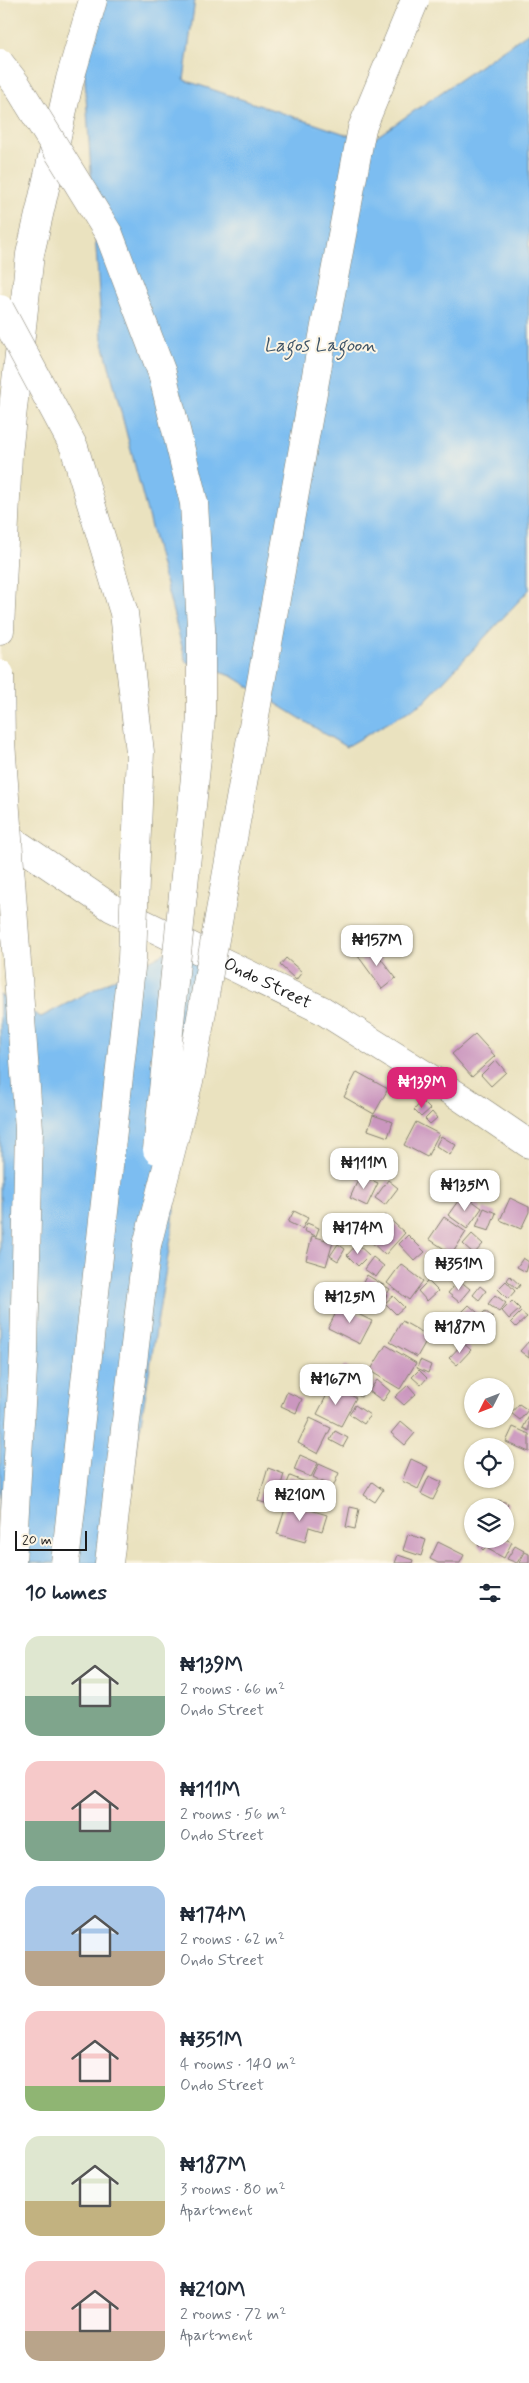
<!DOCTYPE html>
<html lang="en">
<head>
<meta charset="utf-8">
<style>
	:root { --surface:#fff; --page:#f6f6f7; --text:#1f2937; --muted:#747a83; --accent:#db2777 }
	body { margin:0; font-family:Mynerve,sans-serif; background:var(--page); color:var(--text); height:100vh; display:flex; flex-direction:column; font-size:19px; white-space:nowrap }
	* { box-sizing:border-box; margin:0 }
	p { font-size:16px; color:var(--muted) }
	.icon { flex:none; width:28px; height:28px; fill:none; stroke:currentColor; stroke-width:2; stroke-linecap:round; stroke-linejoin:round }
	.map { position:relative; height:1563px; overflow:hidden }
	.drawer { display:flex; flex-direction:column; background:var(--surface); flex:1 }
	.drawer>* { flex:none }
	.needle { width:32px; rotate:228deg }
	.tools { position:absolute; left:464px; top:1378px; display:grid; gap:10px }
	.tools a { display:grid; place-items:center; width:50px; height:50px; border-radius:50%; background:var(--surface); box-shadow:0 1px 4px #0004; font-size:25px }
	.scale { position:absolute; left:15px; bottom:12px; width:72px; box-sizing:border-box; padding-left:5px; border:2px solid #1c1c1c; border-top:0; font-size:14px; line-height:18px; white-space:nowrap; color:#1c1c1c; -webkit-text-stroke:4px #fcf5e5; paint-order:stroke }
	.price { position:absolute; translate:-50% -42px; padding:0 11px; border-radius:10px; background:#fff; color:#222; font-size:16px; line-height:32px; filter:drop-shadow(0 1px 2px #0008) }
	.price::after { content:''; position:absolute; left:50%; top:30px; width:15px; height:11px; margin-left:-8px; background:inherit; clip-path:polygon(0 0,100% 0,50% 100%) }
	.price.selected { background:var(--accent); color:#fff }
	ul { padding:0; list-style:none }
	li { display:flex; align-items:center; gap:15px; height:125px; padding:0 25px }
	li span { display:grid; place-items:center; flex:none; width:140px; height:100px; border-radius:15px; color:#555 }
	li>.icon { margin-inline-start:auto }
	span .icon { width:60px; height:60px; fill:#fffc; stroke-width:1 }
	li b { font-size:21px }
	h2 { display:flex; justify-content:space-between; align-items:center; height:60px; padding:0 25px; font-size:21px }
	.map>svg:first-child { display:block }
	.water { fill:#7cbdf1; stroke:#4c6c86 }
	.building { fill:#cb97bf }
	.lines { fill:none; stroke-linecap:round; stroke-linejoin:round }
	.minor-casing { stroke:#837f6e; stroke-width:29 }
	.major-casing { stroke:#837f6e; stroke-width:29 }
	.highway-casing { stroke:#837f6e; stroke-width:29 }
	.minor { stroke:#fff; stroke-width:28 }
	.major { stroke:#fff; stroke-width:28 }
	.highway { stroke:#fff; stroke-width:28 }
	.highway-bridge-casing { stroke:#837f6e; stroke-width:29; stroke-linecap:butt }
	.highway-bridge { stroke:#fff; stroke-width:28 }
	.labels { text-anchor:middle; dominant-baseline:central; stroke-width:4; stroke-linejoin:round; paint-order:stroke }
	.street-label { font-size:18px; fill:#1c1c1c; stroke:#fcf5e5 }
	.water-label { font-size:19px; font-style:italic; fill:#3e5467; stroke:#fcf5e5 }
</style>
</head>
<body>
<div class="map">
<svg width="529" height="1563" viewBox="0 0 529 1563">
	<rect width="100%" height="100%" fill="#fcf5e5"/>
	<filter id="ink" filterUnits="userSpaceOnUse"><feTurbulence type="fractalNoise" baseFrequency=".02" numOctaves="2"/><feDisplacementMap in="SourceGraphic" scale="10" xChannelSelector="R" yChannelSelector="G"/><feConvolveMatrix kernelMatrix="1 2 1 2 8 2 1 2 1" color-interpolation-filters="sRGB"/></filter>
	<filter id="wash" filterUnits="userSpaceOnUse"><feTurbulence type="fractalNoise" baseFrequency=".0096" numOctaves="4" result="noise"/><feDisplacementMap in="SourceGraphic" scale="20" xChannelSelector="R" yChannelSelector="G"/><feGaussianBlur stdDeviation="1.12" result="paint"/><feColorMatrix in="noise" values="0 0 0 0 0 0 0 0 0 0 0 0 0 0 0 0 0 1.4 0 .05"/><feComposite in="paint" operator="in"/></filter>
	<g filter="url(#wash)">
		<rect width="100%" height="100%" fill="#eae2bf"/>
		<g class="water">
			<polygon points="102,0 195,0 184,80 369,142 529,32 529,590 424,702 346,747 232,676 186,662 102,339 83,50"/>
			<polygon points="206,937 199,977 171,1238 118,1563 0,1563 0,995 41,1017 187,941"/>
		</g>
		<g id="blocks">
			<g class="building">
				<polygon points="371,946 396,978 382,989 358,956"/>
				<polygon points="286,958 302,972 296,980 280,965"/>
				<polygon points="475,1034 495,1056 472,1077 452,1054"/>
				<polygon points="496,1060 506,1072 491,1086 481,1075"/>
				<polygon points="357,1072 388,1089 374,1114 344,1097"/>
				<polygon points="422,1101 430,1109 421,1117 414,1110"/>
				<polygon points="432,1112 437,1118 430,1124 425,1119"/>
				<polygon points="373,1115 393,1122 388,1137 368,1130"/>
				<polygon points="416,1122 439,1134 427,1157 404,1145"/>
				<polygon points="441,1136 456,1145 450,1155 436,1146"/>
				<polygon points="360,1175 378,1183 367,1206 350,1198"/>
				<polygon points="388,1180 398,1188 385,1205 375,1198"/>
				<polygon points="463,1194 482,1208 467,1229 448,1215"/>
				<polygon points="510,1198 529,1207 529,1212 521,1229 500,1220"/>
				<polygon points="484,1208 496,1213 489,1231 476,1227"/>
				<polygon points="294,1211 308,1218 302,1229 288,1222"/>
				<polygon points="385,1215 405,1233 385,1255 366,1237"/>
				<polygon points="444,1217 466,1232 452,1254 429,1239"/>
				<polygon points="307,1223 319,1228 316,1236 304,1231"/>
				<polygon points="472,1234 483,1244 474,1254 463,1244"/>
				<polygon points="408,1235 425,1252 415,1261 399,1244"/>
				<polygon points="312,1236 333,1242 326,1266 306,1260"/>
				<polygon points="338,1244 345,1249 338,1261 330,1256"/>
				<polygon points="357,1244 369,1255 358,1266 347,1255"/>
				<polygon points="373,1257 384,1266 376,1277 364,1269"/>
				<polygon points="523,1258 529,1262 526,1272 517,1267"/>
				<polygon points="401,1264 423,1281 409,1300 387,1283"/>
				<polygon points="367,1275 390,1289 378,1311 355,1297"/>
				<polygon points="510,1276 520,1285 517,1289 507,1280"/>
				<polygon points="459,1280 470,1289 459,1302 448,1293"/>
				<polygon points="428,1281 438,1291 427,1301 418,1291"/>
				<polygon points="506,1281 515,1291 508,1299 498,1289"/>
				<polygon points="480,1286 486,1291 479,1300 473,1295"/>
				<polygon points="495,1295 506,1303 499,1312 488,1304"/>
				<polygon points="393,1296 404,1307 396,1314 385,1303"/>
				<polygon points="512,1301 520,1309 509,1319 502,1311"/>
				<polygon points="340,1305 372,1321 360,1344 328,1328"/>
				<polygon points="469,1305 478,1313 471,1321 462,1312"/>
				<polygon points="485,1311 493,1317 485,1326 477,1320"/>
				<polygon points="521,1312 527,1317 516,1327 511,1322"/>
				<polygon points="402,1321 429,1336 417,1357 390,1342"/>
				<polygon points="475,1326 479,1331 471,1340 466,1336"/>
				<polygon points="529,1341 529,1358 520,1351"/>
				<polygon points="463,1343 471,1350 457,1365 449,1358"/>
				<polygon points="386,1345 416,1363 400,1389 370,1371"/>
				<polygon points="420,1360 431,1365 428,1373 417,1368"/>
				<polygon points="344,1366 370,1380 361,1397 335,1383"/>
				<polygon points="419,1370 427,1378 421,1385 412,1377"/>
				<polygon points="377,1380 390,1391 383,1401 369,1391"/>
				<polygon points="332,1385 356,1398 341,1426 317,1414"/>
				<polygon points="408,1385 416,1394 404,1405 395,1397"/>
				<polygon points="287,1392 302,1399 296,1413 281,1406"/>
				<polygon points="519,1404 528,1410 520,1420 511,1413"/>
				<polygon points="355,1405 370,1415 364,1424 349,1414"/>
				<polygon points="529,1416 529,1431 523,1428"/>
				<polygon points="310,1418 331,1428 318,1454 298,1443"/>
				<polygon points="401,1421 415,1433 405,1445 391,1433"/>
				<polygon points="513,1427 529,1434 529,1452 506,1442"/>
				<polygon points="335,1431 348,1438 343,1447 330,1440"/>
				<polygon points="300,1455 318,1463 311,1477 294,1470"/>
				<polygon points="411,1459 428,1467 418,1489 402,1481"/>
				<polygon points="319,1464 339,1473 333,1487 313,1477"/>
				<polygon points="268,1468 284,1474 275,1506 258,1501"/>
				<polygon points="290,1476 310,1484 303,1501 283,1493"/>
				<polygon points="429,1476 442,1482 433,1500 421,1494"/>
				<polygon points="372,1482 383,1490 375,1502 364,1495"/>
				<polygon points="498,1500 508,1503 505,1511 505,1506 496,1506"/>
				<polygon points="287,1503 327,1515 322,1531 309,1527 305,1542 277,1534"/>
				<polygon points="350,1507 359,1509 355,1529 346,1527"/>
				<polygon points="408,1534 426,1540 421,1556 403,1550"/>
				<polygon points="493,1539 505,1539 512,1542 504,1558 488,1549"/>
				<polygon points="483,1540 488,1545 483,1550 478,1545"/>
				<polygon points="438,1542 464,1555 460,1563 438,1563 430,1559"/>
				<polygon points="515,1546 524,1551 517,1563 507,1559"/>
				<polygon points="525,1552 529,1554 529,1563 519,1563"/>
				<polygon points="398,1555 413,1560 412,1563 395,1563"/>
			</g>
		</g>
	</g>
	<g filter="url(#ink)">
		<use href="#blocks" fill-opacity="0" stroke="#837f6e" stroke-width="1"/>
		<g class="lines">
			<g class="minor-casing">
				<g id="minor">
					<path id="s1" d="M0 832 112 908 322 1010 460 1097 529 1144"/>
				</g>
			</g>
			<g class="major-casing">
				<polyline id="major" points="109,1563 147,1245"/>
			</g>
			<g class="highway-casing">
				<polyline id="highway" points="0,630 8,454 30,254 70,79 93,0"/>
			</g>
			<use href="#minor" class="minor"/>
			<use href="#major" class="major"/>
			<use href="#highway" class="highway"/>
			<g class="highway-bridge-casing">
				<g id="highway-bridge">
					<polyline points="0,63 17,85 109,234 162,373 194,503 201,627 201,718 157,1150"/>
					<polyline points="0,309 74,447 124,613 140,752 132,959 65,1563"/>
					<polyline points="0,674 1,742 29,1129 24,1351 12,1563"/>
					<polyline points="147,1245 191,1073 322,342 362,128 415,0"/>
				</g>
			</g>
			<use href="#highway-bridge" class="highway-bridge"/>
		</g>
	</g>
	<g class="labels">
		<g class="street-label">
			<text stroke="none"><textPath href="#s1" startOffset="308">Ondo Street</textPath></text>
		</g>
		<g class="water-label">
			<text x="320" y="345">Lagos Lagoon</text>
		</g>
	</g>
</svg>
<div class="tools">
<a><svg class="needle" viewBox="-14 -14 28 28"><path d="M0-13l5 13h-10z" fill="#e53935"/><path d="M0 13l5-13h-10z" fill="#747a83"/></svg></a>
<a><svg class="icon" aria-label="locate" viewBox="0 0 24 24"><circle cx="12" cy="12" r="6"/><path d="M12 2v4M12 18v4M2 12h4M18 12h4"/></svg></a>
<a><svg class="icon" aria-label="layers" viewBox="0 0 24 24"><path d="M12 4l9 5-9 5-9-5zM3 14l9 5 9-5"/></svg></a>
</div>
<div class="scale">20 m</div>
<b class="price" style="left:377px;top:967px">₦157M</b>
<b class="price selected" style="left:422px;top:1109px">₦139M</b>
<b class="price" style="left:364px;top:1190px">₦111M</b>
<b class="price" style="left:465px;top:1212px">₦135M</b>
<b class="price" style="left:358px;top:1255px">₦174M</b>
<b class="price" style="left:459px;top:1291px">₦351M</b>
<b class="price" style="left:350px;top:1324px">₦125M</b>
<b class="price" style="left:460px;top:1354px">₦187M</b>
<b class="price" style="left:336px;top:1406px">₦167M</b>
<b class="price" style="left:300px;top:1522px">₦210M</b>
</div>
<section class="drawer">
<h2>10 homes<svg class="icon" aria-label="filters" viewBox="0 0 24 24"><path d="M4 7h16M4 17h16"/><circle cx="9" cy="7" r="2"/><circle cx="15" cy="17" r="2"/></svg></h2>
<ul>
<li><span style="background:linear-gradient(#dfe7d0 60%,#7fa58c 0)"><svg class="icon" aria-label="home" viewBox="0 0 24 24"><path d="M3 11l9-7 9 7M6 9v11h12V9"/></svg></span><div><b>₦139M</b><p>2 rooms · 66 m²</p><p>Ondo Street</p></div></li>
<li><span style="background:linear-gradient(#f6c9c9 60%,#7fa58c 0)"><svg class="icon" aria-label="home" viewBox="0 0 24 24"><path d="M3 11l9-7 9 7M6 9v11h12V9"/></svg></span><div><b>₦111M</b><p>2 rooms · 56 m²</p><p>Ondo Street</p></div></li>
<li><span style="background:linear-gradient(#a9c7e8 65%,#b9a48a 0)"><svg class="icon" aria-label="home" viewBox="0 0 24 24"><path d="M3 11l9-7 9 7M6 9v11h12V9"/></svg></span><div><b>₦174M</b><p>2 rooms · 62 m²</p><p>Ondo Street</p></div></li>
<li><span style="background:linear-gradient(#f6c9c9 75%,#8fb573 0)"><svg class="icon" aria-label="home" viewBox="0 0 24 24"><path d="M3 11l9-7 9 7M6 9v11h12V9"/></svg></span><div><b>₦351M</b><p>4 rooms · 140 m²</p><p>Ondo Street</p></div></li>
<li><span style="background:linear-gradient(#dfe7d0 65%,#c2b280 0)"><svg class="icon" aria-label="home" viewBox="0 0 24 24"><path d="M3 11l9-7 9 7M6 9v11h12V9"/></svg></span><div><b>₦187M</b><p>3 rooms · 80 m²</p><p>Apartment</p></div></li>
<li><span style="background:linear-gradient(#f6c9c9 70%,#b9a48a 0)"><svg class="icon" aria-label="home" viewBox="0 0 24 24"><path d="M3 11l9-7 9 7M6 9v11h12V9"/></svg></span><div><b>₦210M</b><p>2 rooms · 72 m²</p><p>Apartment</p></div></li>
</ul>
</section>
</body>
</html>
